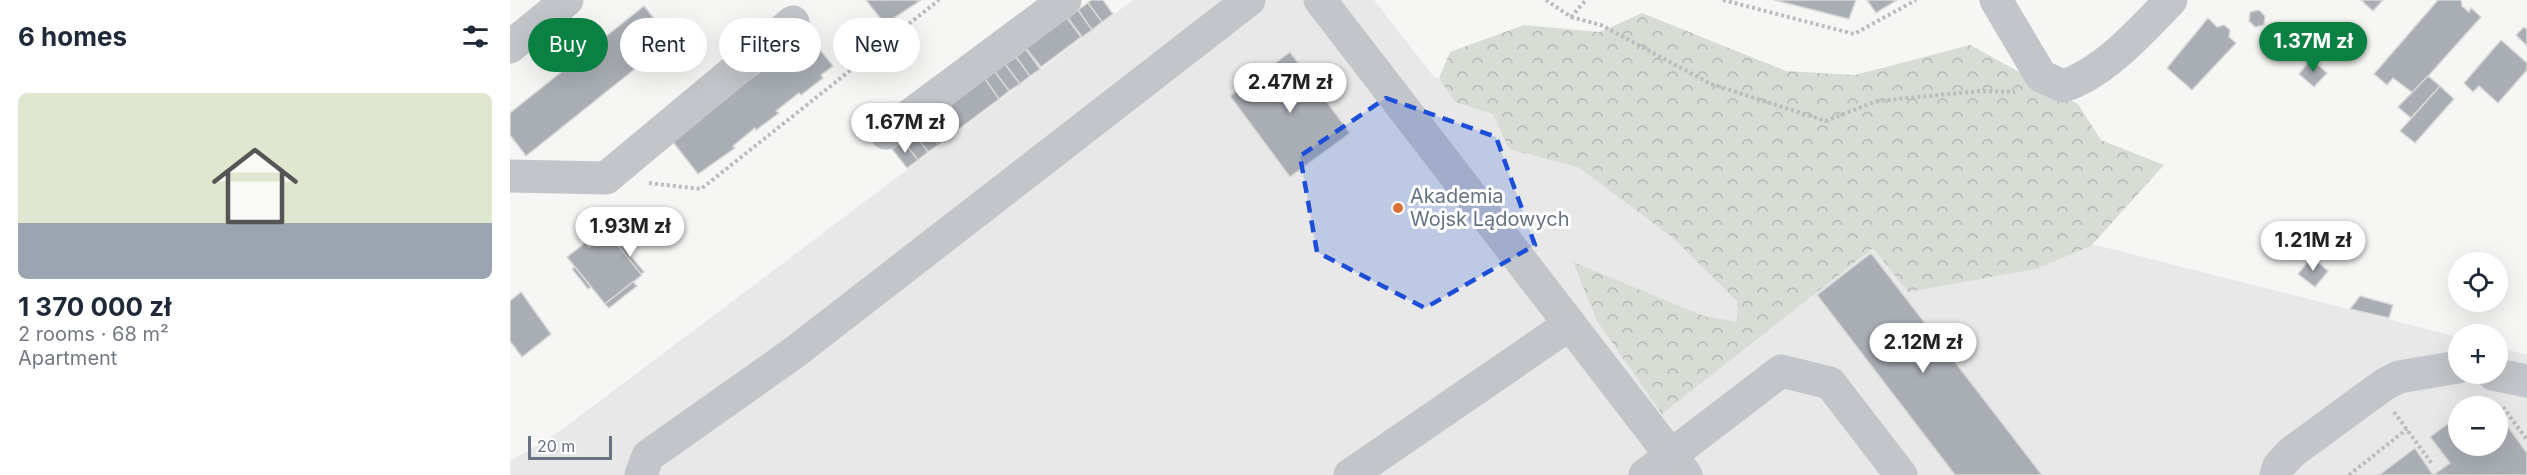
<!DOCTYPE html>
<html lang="en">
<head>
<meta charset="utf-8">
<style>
	:root { --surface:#fff; --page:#f6f6f7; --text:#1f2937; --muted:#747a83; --accent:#0b8043 }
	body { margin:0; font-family:Inter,sans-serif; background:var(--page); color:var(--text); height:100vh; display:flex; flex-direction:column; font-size:22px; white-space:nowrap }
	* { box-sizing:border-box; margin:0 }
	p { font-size:20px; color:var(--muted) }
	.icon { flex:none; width:33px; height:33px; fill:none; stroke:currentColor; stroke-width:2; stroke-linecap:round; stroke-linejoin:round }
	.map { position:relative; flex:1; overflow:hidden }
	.drawer { display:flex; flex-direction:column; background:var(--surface); width:510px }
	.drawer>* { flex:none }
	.hud { position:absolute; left:18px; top:18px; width:570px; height:54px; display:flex; gap:12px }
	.buttons { position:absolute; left:1938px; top:252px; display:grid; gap:12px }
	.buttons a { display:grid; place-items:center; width:60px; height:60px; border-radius:50%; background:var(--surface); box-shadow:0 6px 24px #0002; font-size:30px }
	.scale { position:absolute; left:18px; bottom:15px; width:84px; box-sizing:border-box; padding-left:6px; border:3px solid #677383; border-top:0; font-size:16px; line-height:21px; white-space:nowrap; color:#677383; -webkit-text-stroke:4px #fff; paint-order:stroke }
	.price { position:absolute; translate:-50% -51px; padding:0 14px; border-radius:21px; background:#fff; color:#222; font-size:20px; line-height:39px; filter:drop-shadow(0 2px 3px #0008) }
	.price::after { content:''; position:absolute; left:50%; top:36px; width:18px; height:14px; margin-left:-9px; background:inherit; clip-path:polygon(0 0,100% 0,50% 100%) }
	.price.on { background:var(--accent); color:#fff }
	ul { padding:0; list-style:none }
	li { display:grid; align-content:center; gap:12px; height:318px; padding:0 18px }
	li span { display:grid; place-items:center; height:186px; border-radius:9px; color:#555 }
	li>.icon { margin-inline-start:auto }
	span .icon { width:108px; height:108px; fill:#fffc; stroke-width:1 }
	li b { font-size:26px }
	h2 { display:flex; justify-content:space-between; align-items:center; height:72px; padding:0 18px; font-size:26px }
	.pill { padding:0 21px; border-radius:27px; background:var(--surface); box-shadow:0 6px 24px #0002; font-size:21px; line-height:54px }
	.pill.on { background:var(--accent); color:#fff }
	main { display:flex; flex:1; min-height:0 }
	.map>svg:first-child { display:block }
	.built { fill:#e7e8e7; fill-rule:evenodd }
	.forest { fill:url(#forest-crowns) }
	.building { fill:#a9aeb5; stroke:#d8d8d6; stroke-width:1.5 }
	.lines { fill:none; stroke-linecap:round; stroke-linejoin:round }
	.path { stroke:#babcbf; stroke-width:4; stroke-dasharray:3 3; stroke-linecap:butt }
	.minor { stroke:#c2c5c9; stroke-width:33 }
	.marked { fill:#1d4ed8; fill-opacity:0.2; stroke:#1d4ed8; stroke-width:4.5; stroke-dasharray:12 8; stroke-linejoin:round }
	.poi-dot { fill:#da7231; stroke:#fff; stroke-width:2 }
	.labels { text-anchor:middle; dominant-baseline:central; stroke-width:6; stroke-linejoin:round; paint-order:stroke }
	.poi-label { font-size:20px; fill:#677383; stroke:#fff; text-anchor:start }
</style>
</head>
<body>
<main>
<section class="drawer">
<h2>6 homes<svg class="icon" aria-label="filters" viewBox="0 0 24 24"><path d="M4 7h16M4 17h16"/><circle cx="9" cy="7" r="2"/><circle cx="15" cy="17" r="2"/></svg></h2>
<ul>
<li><span style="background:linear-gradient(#dfe7d0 70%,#9aa5b1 0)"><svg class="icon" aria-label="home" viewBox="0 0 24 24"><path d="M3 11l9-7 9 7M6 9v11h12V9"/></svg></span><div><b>1 370 000 zł</b><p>2 rooms · 68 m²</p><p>Apartment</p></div></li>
</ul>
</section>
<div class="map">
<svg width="2017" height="475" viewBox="0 0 2017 475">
	<defs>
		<pattern id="forest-crowns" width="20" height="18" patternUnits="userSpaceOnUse" patternTransform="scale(1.5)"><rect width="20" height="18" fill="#d7ddd5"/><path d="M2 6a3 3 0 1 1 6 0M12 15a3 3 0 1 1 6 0" fill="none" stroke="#b2b8b2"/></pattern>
	</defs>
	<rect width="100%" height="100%" fill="#f6f7f4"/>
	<path class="built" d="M623 0H864L924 77 1948 337V374H1988V347L2017 355V475H0V461L43 436ZM1948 406H1988V446H1948Z"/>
	<polygon class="forest" points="1132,13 1276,71 1345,75 1460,45 1568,104 1591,140 1654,165 1581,246 1526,269 1398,292 1363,248 1152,414 1087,321 1063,262 1194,316 1227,322 1227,301 1163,238 1068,167 999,149 983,114 945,102 929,78 940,52 1014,25 1090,32"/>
	<g class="building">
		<polygon points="356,0 411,0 375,24"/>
		<polygon points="581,0 593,0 603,14 592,22 578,3"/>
		<polygon points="1264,0 1346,0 1339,19"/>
		<polygon points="1357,0 1387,0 1366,13"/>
		<polygon points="1851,0 1873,0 1863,11"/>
		<polygon points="1928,0 1951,0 1952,6 1959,12 1961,8 1971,17 1903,93 1883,78 1877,85 1864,74"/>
		<polygon points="578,3 592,22 582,30 568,10"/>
		<polygon points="134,6 161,40 16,156 0,135 0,113"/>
		<polygon points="568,10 582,30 572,37 558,18"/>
		<polygon points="1749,10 1755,16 1754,25 1745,27 1739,21 1740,12"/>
		<polygon points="557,18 571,37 531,67 516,48"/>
		<polygon points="1698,18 1707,27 1714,25 1720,30 1719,37 1726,43 1682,90 1657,68"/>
		<polygon points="2014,27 2017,30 2017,46 2006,35"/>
		<polygon points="298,35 323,66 311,75 313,78 291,95 289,93 266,111 269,113 246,130 245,128 223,146 225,148 188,174 163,142 240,79 264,62 262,60 284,42 286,44"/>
		<polygon points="1991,40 2017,63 2017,70 1988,103 1969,86 1963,92 1954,83"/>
		<polygon points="516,49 530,69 520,76 506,57"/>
		<polygon points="780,52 840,133 780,177 720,96"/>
		<polygon points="506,57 520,76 510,84 495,64"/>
		<polygon points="1801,59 1817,73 1804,87 1789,74"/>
		<polygon points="495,64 510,84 499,91 485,72"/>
		<polygon points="485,72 499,91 489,99 475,79"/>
		<polygon points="1918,76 1930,86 1901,118 1888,107"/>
		<polygon points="475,79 489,99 449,129 434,110"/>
		<polygon points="1930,86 1944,99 1905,143 1890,131"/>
		<polygon points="434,110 448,130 438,137 424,118"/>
		<polygon points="424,118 438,137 428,145 414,125"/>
		<polygon points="414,125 428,145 418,152 404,133"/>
		<polygon points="404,133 418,152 408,160 393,141"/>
		<polygon points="393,141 408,160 397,168 382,149"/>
		<polygon points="98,232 132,275 95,304 57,257 75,243 79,247"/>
		<polygon points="109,241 134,272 131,274 106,243"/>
		<polygon points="1361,253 1532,475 1445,475 1307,295"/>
		<polygon points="1802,257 1818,271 1805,287 1788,274"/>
		<polygon points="65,267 81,287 78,289 62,269"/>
		<polygon points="123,282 127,286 99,308 95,304"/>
		<polygon points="11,292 41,334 12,357 0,341 0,301"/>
		<polygon points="1850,296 1883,305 1879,318 1840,309"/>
		<polygon points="1975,396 1982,406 1961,406"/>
		<polygon points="1988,413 2017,453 2017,475 1869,475 1905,448 1923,475 1940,463 1920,437 1948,416 1948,446 1988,446"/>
	</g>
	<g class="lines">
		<g class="path">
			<polyline points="1036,0 1061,17 1076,0"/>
			<polyline points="1213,0 1344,34 1406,0"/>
			<polyline points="1061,17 1091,25 1201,84 1316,121 1367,101 1471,91 1505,92"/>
			<polyline points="139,183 191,189 429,0"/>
			<polyline points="1993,407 2017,440"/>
			<polyline points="1884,412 1923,465"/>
			<polyline points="1839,475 1897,429"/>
		</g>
		<g class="minor">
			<polyline points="810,0 1176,475"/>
			<path d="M1486 0 1531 76 1553 86C1593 74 1632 30 1661 0"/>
			<polyline points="0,47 57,0"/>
			<polyline points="376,133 555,0"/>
			<polyline points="0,176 96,178 283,22"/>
			<polyline points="1983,374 2017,381"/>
			<polyline points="131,475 138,456 285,352 739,0"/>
			<polyline points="840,475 1060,324"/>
			<polyline points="1135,475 1271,371 1320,383 1391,475"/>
			<polyline points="1766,475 1769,466 1782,452 1875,384 1889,377 1948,367"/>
		</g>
	</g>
	<path class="marked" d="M876 98 986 137 1025 245 915 308 807 252 790 156Z"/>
	<circle class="poi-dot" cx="888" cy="208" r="6"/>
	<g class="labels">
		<g class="poi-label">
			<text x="900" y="196">Akademia<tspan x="900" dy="23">Wojsk Lądowych</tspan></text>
		</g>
	</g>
</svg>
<div class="buttons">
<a><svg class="icon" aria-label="locate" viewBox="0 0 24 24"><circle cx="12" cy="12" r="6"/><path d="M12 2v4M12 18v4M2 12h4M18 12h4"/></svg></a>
<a>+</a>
<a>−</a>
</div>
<div class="scale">20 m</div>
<b class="price on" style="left:1803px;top:73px">1.37M zł</b>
<b class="price" style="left:780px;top:114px">2.47M zł</b>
<b class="price" style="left:395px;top:154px">1.67M zł</b>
<b class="price" style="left:120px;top:258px">1.93M zł</b>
<b class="price" style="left:1803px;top:272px">1.21M zł</b>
<b class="price" style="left:1413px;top:374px">2.12M zł</b>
<div class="hud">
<a class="pill on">Buy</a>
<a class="pill">Rent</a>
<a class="pill">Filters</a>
<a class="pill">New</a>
</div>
</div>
</main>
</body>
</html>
